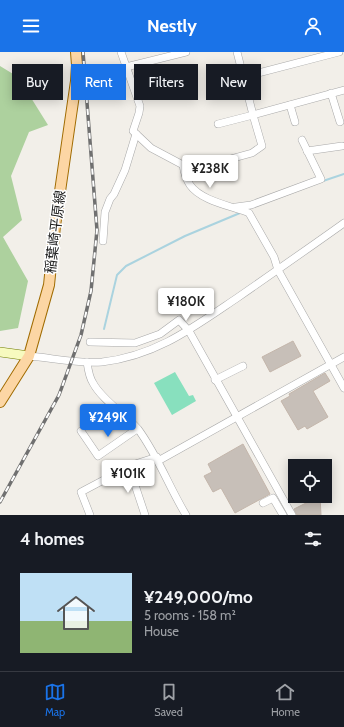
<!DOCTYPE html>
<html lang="en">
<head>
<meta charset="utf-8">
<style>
	:root { --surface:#171b24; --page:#242831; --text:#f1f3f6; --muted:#9ea1a6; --line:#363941; --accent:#1a73e8 }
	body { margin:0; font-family:Cabin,"Noto Sans JP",sans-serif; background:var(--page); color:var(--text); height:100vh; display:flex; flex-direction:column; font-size:15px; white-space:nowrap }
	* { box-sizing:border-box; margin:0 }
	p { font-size:13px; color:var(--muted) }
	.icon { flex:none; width:22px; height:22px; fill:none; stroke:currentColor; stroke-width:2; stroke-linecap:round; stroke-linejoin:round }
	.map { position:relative; height:463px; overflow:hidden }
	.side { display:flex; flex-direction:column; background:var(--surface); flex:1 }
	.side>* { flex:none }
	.guide { position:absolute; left:12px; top:12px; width:320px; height:36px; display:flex; gap:8px }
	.tools { position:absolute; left:288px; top:407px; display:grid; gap:8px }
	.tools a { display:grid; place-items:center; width:44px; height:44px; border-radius:0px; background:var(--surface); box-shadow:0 2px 10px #0003; font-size:20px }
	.price { position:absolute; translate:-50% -34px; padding:0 9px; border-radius:4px; background:#fff; color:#222; font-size:13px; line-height:26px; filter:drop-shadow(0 1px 2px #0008) }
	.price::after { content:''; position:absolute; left:50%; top:24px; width:12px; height:9px; margin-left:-6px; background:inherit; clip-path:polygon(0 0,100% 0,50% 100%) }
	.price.on { background:var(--accent); color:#fff }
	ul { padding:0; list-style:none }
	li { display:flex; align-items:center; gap:12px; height:100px; padding:0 20px }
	li span { display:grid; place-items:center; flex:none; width:112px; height:80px; border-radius:0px; color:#555 }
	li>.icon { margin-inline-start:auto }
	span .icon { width:48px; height:48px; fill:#fffc; stroke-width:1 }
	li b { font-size:17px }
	h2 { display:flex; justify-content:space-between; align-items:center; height:48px; padding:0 20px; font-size:17px }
	.chip { padding:0 14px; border-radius:0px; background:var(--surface); box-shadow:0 2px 10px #0003; font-size:14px; line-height:36px }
	.chip.on { background:var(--accent); color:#fff }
	header { display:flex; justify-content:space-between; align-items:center; height:52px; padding:0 20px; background:var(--accent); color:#fff; font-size:18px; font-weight:800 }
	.tab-bar { display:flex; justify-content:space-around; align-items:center; height:56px; border-top:1px solid var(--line); background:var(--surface); font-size:11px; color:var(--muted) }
	.tab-bar a { display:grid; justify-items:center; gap:2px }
	.tab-bar .on { color:var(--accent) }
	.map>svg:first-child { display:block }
	.forest { fill:#add19e }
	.pitch { fill:#88e0be }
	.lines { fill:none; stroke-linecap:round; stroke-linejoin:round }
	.stream { stroke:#aad3df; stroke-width:2 }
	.building { fill:#c7bfb8; stroke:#c4b6ab }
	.street-casing { stroke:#a9a9a9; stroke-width:8 }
	.secondary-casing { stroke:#707d05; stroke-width:10 }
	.primary-casing { stroke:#a06b00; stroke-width:12 }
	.street { stroke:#fff; stroke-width:7 }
	.secondary { stroke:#f7fabf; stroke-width:9 }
	.primary { stroke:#fcd6a4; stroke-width:10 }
	.rail-casing { stroke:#707070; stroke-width:3.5 }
	.rail { stroke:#fff; stroke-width:2; stroke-dasharray:6; stroke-linecap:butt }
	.labels { text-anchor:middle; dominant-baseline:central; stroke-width:3; stroke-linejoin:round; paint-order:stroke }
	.street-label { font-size:14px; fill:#222; stroke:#fff }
</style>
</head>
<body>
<header><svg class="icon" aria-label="menu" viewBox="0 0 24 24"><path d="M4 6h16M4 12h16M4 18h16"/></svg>Nestly<svg class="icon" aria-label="person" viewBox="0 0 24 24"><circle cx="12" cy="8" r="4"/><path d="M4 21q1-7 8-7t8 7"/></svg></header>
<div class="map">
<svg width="344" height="463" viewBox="0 0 344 463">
	<rect width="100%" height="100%" fill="#f2efe9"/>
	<polygon class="forest" points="0,14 18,25 48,73 29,80 11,124 22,168 3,185 28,229 18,276 0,279"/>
	<polygon class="pitch" points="175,320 189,344 193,343 196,349 172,363 154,331"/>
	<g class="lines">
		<g class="stream">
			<polyline points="323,129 344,122"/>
			<polyline points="104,277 117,223 126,214 185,184 240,161"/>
		</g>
	</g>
	<g class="building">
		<polygon points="293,289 301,304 270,320 262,305"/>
		<polygon points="325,321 330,329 313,339 328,365 307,377 305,374 298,378 281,349 290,344 289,342"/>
		<polygon points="243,392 270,442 235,461 221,436 213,440 204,424 212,420 208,412"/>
		<polygon points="320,444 321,463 297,463 294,457"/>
	</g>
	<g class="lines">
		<g class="street-casing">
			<g id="street">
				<path d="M121 0 140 54 139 61 133 79 151 96 183 113C184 120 186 127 190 133 201 149 232 154 249 161L274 205 278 218 344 336"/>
				<polyline points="126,15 186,0"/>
				<polyline points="243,25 339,0"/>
				<polyline points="331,41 340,70"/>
				<polyline points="290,53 295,70"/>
				<polyline points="218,72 253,63 237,0"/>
				<polyline points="307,99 342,94"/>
				<polyline points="212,112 252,101 262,94 253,63 344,38"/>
				<polyline points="236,155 251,153 321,127 302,88"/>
				<polyline points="103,189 105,160 110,147 114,142 125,118 136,82"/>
				<polyline points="90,290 135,291 160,282 179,268 189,279 292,463"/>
				<path d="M29 304C53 306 78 312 102 310 156 304 194 275 237 246 273 221 309 196 344 171"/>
				<path d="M87 310C88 317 89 325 93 331 102 348 125 362 138 377 158 404 169 435 186 463"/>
				<polyline points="215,328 243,314"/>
				<polyline points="81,379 98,404 137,377"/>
				<polyline points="158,409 344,305"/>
				<polyline points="129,415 145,463"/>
				<polyline points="263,451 273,446 283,463"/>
				<polyline points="90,463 81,440 132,413 157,405"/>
			</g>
		</g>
		<g class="secondary-casing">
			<polyline id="secondary" points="0,300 29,304"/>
		</g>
		<g class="primary-casing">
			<polyline id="primary" points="0,350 29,304 49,233 55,174 76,29 77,13 76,0"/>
		</g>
		<use href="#street" class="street"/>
		<use href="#secondary" class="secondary"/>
		<use href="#primary" class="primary"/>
		<g class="rail-casing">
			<polyline id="rail" points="0,450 59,343 81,283 91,239 97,178 83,0"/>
		</g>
		<use href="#rail" class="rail"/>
	</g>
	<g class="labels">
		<g class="street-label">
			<text transform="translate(55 180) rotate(-83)">稲葉崎平原線</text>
		</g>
	</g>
</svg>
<div class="tools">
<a><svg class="icon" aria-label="locate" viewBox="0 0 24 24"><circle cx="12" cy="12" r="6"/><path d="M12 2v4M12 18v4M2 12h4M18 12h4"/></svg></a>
</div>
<b class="price" style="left:210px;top:137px">¥238K</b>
<b class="price" style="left:186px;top:270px">¥180K</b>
<b class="price on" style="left:108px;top:386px">¥249K</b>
<b class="price" style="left:128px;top:442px">¥101K</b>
<div class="guide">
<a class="chip">Buy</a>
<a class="chip on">Rent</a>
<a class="chip">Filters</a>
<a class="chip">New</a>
</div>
</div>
<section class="side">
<h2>4 homes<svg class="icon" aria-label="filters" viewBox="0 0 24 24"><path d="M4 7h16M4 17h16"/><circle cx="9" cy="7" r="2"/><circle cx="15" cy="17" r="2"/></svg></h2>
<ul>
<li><span style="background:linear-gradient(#bfe0f5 60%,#8fb573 0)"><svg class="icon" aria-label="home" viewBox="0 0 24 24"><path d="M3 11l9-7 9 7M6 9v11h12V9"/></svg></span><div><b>¥249,000/mo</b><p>5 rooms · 158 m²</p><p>House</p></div></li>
</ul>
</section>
<nav class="tab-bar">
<a class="on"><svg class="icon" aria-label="map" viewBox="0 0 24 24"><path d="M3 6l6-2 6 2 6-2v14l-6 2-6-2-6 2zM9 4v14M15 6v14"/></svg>Map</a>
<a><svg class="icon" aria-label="saved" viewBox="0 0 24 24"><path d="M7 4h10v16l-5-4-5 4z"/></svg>Saved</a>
<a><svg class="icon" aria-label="home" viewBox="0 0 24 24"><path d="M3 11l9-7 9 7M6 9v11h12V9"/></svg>Home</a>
</nav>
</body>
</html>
